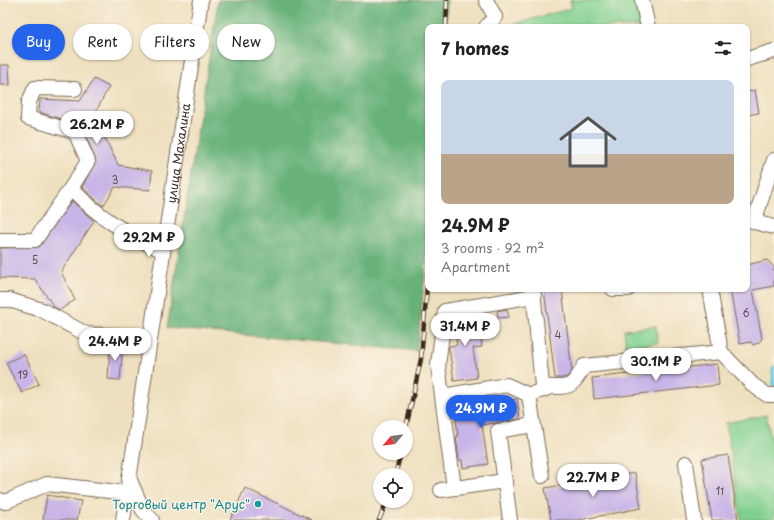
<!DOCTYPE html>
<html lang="en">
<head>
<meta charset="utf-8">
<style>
	:root { --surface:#fff; --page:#f2f2f2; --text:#222; --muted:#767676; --accent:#2563eb }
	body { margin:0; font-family:"Playpen Sans",sans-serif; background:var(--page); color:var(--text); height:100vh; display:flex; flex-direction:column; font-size:15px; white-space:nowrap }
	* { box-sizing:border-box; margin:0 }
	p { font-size:13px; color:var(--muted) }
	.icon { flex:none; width:22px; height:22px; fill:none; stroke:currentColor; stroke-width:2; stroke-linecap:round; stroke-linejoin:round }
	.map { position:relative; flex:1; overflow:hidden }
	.details { position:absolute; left:425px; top:24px; width:325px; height:268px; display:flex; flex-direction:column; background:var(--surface); border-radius:8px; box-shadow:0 1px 3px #0004 }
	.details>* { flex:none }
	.top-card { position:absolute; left:12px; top:24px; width:353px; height:36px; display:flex; gap:8px }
	.needle { width:26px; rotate:242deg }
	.buttons { position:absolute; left:373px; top:420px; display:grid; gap:8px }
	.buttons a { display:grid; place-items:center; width:40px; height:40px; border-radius:50%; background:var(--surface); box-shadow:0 1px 3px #0004; font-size:20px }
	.price { position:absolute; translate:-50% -34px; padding:0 9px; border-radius:14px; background:#fff; color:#222; font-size:13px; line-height:26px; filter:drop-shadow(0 1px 2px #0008) }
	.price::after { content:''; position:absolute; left:50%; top:24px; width:12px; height:9px; margin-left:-6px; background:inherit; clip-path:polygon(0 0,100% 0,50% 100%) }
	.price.on { background:var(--accent); color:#fff }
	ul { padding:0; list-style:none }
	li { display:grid; align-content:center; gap:8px; height:212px; padding:0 16px }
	li span { display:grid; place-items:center; height:124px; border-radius:8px; color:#555 }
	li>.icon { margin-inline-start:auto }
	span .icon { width:72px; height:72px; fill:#fffc; stroke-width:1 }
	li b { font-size:17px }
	h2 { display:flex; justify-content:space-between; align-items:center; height:48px; padding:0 16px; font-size:17px }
	.tag { padding:0 14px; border-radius:18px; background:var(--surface); box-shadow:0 1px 3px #0004; font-size:14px; line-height:36px }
	.tag.on { background:var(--accent); color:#fff }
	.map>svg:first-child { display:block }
	.green { fill:#7fcf8f; stroke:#5d7c56 }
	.forest { fill:#67b27a; stroke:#516e4c }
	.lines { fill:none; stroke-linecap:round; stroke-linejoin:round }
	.stream { stroke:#60c3de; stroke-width:3 }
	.building { fill:#c8b5e7 }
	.minor-casing { stroke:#7a6956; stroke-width:16 }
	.minor { stroke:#fff; stroke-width:14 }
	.rail-casing { stroke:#3b2a1e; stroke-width:4.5 }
	.rail { stroke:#fcf5e5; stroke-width:3; stroke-dasharray:9; stroke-linecap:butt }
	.culture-dot { fill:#0f9aa8; stroke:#fcf5e5; stroke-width:1.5 }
	.labels { text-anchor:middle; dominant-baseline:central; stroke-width:3; stroke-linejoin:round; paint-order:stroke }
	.number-label { font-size:10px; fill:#5e4d50 }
	.street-label { font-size:12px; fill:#3b2a1e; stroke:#fcf5e5 }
	.culture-label { font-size:12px; fill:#0d838f; stroke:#fcf5e5; text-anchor:end }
</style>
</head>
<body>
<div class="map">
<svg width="774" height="520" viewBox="0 0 774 520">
	<rect width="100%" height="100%" fill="#fcf5e5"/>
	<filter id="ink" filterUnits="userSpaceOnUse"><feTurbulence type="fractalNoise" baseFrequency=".025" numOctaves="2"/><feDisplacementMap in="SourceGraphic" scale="8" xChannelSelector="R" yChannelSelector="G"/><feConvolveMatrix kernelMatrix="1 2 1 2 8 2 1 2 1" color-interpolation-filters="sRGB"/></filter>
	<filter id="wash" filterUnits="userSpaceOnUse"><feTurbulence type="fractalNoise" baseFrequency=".012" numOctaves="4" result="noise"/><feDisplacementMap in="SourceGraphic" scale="16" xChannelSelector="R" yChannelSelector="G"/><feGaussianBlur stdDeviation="0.9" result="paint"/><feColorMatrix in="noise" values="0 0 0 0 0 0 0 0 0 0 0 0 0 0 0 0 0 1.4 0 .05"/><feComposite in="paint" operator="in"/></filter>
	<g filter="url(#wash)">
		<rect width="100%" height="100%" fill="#eedfbe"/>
		<g class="green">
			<polygon points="570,0 635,0 642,27 507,27 507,26 572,8"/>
			<polygon points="656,326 658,343 626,347 624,330"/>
			<polygon points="766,415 774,451 774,520 741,520 726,423"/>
		</g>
		<polygon class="forest" points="218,0 447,0 446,27 428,27 428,243 417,351 167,328"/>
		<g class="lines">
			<polyline class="stream" points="774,367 773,370 774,389"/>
		</g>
		<g id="blocks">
			<g class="building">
				<polygon points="0,65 9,65 10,85 0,85"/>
				<polygon points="94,79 109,87 94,115 118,165 152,171 150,190 115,187 103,206 82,187 96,161 83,128 77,124 39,112 40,99 80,101"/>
				<polygon points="755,90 759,113 747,115 747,92"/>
				<polygon points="72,201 94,221 61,272 75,300 60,310 54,307 35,279 0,278 0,248 39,247"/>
				<polygon points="767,260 774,267 774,286 753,290 762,339 758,343 753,345 751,342 740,344 730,289 747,289 747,265"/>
				<polygon points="544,289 562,289 572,371 567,377 562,378 555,378"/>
				<polygon points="507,309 509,317 498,318 497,311"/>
				<polygon points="477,314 482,347 473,348 477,378 454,381 449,348 449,346 457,345 453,318"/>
				<polygon points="110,344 123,345 120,380 108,379"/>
				<polygon points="24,354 39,384 22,393 6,363"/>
				<polygon points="717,364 719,385 594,399 592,378"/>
				<polygon points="517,399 520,419 482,425 488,464 463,468 462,460 459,460 456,437 458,437 456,419 460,418 459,407"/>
				<polygon points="728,455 738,520 712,520 702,459"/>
				<polygon points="635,473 641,508 579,520 551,520 545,488"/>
				<polygon points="245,488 312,520 230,520"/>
				<polygon points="47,495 81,501 77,520 43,520"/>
			</g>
		</g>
	</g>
	<g filter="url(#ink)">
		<use href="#blocks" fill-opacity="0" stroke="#7a6956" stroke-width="1"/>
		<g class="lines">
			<g class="minor-casing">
				<g id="minor">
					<polyline points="642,0 648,27"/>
					<polyline points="486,27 495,17 486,0"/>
					<polyline points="747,59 774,51"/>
					<path d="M75 89 35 88 29 102 28 118 75 132 88 161 71 188C99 218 126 233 163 251"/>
					<polyline points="774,160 754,222 774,227"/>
					<polyline points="0,240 35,240 71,188"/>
					<path d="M533 289 542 386C567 388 572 390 584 366L721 352"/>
					<polyline points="613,289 628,289"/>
					<polyline points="710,289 721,352 753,385 767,395 774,395"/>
					<polyline points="0,300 9,300 42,310 86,334 123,336 149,344"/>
					<polyline points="443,396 507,385 529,395"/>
					<polyline points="686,463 694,520"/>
					<polyline points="542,476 529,395 551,387"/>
					<polyline points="129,478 143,510 152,520"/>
					<polyline points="454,488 438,365 445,311 534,296"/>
					<polyline points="441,490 505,481"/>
					<polyline points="0,500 5,502 47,484 127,493"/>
					<path id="s1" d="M123 520 201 0"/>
					<polyline points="510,520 498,431 533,425"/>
				</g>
			</g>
			<use href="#minor" class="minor"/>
			<g class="rail-casing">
				<g id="rail">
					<polyline points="446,27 447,0"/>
					<polyline points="406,428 421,359 428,274"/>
					<polyline points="395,475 401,453"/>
					<polyline points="379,520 387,501"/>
				</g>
			</g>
			<use href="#rail" class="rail"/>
		</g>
	</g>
	<circle class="culture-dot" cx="258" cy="504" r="4"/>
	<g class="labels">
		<g class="number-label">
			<text x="115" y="179">3</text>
			<text x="35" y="259">5</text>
			<text x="746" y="312">6</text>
			<text x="558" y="334">4</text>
			<text x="23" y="374">19</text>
			<text x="720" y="490">11</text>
		</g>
		<g class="street-label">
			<text stroke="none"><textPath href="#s1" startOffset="371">улица Махалина</textPath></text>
		</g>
		<g class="culture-label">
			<text x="250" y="504">Торговый центр "Арус"</text>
		</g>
	</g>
</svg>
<div class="buttons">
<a><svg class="needle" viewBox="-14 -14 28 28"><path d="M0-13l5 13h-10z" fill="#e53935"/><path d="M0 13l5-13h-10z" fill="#767676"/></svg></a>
<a><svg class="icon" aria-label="locate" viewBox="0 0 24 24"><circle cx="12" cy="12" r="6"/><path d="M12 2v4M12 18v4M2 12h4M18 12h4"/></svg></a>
</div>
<b class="price" style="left:97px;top:145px">26.2M ₽</b>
<b class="price" style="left:149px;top:258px">29.2M ₽</b>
<b class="price" style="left:465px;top:347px">31.4M ₽</b>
<b class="price" style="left:115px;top:362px">24.4M ₽</b>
<b class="price" style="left:656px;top:382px">30.1M ₽</b>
<b class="price on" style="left:481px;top:429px">24.9M ₽</b>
<b class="price" style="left:593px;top:498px">22.7M ₽</b>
<div class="top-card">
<a class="tag on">Buy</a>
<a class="tag">Rent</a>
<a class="tag">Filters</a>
<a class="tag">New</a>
</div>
<section class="details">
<h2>7 homes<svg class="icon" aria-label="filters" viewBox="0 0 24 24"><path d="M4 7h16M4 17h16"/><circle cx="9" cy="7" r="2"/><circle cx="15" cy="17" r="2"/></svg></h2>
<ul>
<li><span style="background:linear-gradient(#c9d6e8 60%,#b9a48a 0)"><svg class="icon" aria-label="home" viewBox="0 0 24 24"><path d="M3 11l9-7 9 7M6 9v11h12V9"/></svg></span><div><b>24.9M ₽</b><p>3 rooms · 92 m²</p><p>Apartment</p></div></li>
</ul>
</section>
</div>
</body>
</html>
